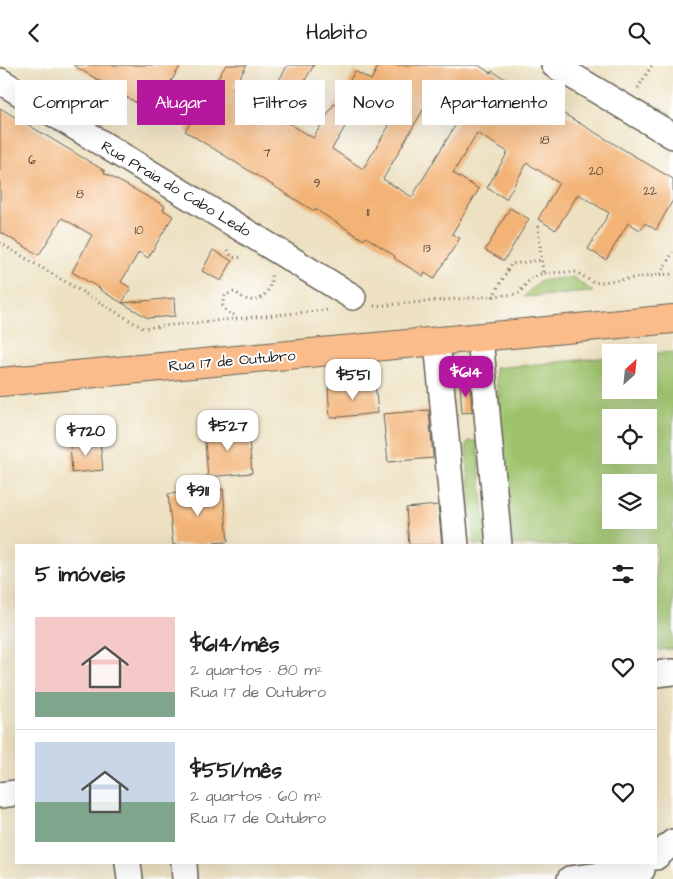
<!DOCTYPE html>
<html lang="pt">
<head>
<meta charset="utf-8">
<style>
	:root { --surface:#fff; --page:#f6f6f6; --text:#202124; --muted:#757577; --line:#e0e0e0; --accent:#b5179e }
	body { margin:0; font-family:"Architects Daughter",sans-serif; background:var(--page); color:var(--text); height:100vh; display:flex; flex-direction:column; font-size:19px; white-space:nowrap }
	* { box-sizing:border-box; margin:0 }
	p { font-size:16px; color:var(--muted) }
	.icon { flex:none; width:28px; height:28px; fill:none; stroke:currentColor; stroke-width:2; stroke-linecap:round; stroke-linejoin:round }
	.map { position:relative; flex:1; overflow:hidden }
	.side { position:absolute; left:15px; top:479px; width:642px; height:320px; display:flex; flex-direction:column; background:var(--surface); border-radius:0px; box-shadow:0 5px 20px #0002 }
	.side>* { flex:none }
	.guide { position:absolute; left:15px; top:15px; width:644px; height:45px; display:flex; gap:10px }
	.needle { width:32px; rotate:27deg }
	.fabs { position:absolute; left:602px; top:279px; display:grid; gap:10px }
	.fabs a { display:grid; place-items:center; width:55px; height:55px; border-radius:0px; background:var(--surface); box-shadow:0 5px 20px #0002; font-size:25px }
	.price { position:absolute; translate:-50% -42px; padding:0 11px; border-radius:10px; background:#fff; color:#222; font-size:16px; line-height:32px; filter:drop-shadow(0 1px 2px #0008) }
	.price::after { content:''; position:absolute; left:50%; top:30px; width:15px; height:11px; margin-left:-8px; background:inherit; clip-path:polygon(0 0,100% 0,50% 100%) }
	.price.selected { background:var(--accent); color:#fff }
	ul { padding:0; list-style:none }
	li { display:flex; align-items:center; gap:15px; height:125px; padding:0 20px }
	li+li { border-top:1px solid var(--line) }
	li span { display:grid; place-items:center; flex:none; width:140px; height:100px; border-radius:0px; color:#555 }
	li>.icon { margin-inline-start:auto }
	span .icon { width:60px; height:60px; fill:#fffc; stroke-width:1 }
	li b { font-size:21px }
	h2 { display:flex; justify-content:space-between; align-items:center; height:60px; padding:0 20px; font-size:21px }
	.pill { padding:0 18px; border-radius:0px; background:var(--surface); box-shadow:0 5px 20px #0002; font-size:18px; line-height:45px }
	.pill.selected { background:var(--accent); color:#fff }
	header { display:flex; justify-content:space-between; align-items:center; height:65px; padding:0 20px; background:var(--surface); font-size:22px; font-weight:600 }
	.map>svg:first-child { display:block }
	.green { fill:#9ec26c; stroke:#5d6f44; fill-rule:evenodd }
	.building { fill:#f3b376; fill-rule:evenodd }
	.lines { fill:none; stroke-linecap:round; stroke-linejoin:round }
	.minor-casing { stroke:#656156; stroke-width:28 }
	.major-casing { stroke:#656156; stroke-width:30 }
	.path { stroke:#656156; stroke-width:3; stroke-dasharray:1 4; stroke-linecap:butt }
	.minor { stroke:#fff; stroke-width:25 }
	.major { stroke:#fabc8b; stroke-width:28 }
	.labels { text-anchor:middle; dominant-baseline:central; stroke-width:4; stroke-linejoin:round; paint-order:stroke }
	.number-label { font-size:12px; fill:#524232 }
	.street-label { font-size:15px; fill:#1c1c1c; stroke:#fff }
</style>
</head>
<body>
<header><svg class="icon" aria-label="back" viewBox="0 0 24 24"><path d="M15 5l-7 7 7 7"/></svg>Habito<svg class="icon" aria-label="search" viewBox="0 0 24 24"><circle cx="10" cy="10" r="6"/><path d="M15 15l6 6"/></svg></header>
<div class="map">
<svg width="673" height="814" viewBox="0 0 673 814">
	<rect width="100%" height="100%" fill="#fff"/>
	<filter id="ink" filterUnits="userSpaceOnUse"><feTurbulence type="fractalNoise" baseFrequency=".02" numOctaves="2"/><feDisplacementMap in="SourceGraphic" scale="10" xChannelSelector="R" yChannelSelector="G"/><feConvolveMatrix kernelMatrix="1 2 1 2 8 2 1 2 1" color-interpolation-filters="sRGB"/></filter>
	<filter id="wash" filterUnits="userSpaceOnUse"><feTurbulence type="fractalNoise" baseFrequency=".0096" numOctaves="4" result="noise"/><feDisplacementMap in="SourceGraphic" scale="20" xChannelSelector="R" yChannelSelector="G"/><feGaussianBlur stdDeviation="1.12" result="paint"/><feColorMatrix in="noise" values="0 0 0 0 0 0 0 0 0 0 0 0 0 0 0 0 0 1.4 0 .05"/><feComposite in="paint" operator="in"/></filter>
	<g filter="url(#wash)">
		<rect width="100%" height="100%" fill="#ede1c1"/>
		<g class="green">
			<polygon points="573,212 593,227 524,232 539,216"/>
			<path d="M673 287V584L656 585V480H513L495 303 611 292V325H649V289ZM611 352H649V390H611ZM611 418H649V455H611Z"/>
			<polygon points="469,376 477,376 487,480 474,480 466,380"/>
		</g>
		<g id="blocks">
			<g class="building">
				<polygon points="73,0 181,0 154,44 144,38 142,41"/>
				<path d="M226 0H247L233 23 263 42 288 0H314L282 54 313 73 334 39 336 40 355 6 371 15 379 0H478L491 8 492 6 673 114V135L656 165 645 158 640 165 628 158 606 195 588 184 609 148 578 129 556 165 538 154 559 118 527 98 506 134 487 123 508 87 477 68 453 108 479 124 452 169 460 173 434 214 425 208 423 211 394 193 395 191 366 172 364 175 315 144 314 146 185 66ZM427 38 458 56 412 132 383 114ZM356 43 389 61 363 104 332 84Z"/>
				<polygon points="0,43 105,106 104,108 165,141 163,145 173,151 148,193 139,187 121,217 131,223 122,238 174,233 175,251 148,253 100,225 101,224 72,207 92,170 62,153 39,190 0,167"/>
				<polygon points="510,143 529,154 504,196 485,185"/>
				<polygon points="213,185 232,196 221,216 202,206"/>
				<polygon points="375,318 378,348 330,353 328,323"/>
				<polygon points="460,319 470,319 472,347 462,348"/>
				<polygon points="429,345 433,393 388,397 383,349"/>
				<polygon points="248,363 252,408 208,412 204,366"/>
				<polygon points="100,376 103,405 72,408 70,379"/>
				<polygon points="223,424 228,477 173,480 168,429"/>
				<polygon points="438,440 442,480 409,480 406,443"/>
			</g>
		</g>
	</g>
	<g filter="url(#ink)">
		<use href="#blocks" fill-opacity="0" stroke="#656156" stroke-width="1"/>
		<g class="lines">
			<g class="minor-casing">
				<g id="minor">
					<polyline points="554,0 673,71"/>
					<polyline points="0,16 353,232"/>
					<polyline points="480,272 499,480"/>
					<polyline points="437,276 456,480"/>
					<polyline points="656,609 673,607"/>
					<polyline points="0,730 16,728"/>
					<polyline points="656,792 673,777"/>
					<polyline points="128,798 130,814"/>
					<polyline points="184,798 185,814"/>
					<polyline points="570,814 642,805"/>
				</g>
			</g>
			<g class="major-casing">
				<polyline id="major" points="0,317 673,254"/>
			</g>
			<g class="path">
				<polyline points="638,23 652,0"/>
				<polyline points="538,161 543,208"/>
				<polyline points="0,178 143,263 327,245"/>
				<polyline points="228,185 232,192 243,193"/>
				<polyline points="660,210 673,209"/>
				<polyline points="493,232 511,199 542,195"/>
				<polyline points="374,241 518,229 532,212 543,208 576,207 594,218 660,210 673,187"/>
				<path d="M234 250 226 246 222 240 225 230 234 227C239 229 242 233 248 235 263 238 273 222 271 209"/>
			</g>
			<use href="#minor" class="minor"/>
			<use href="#major" class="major"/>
		</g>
	</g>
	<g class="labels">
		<g class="number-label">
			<text x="545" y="75">18</text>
			<text x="267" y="88">7</text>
			<text x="32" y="95">6</text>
			<text x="596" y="106">20</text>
			<text x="317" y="118">9</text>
			<text x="650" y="126">22</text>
			<text x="80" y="129">8</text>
			<text x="368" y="147">11</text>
			<text x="139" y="165">10</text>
			<text x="427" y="183">13</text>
		</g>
		<g class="street-label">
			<text transform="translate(176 124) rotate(31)">Rua Praia do Cabo Ledo</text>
			<text transform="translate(232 296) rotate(-5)">Rua 17 de Outubro</text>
		</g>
	</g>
</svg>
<div class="fabs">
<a><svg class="needle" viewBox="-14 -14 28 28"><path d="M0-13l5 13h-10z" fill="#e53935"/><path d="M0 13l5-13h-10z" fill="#757577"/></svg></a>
<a><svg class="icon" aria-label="locate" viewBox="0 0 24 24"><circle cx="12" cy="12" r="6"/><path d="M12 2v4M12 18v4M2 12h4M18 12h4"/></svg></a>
<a><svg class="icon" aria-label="layers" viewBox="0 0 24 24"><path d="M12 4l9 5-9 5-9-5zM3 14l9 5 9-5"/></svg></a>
</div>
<b class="price selected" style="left:466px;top:333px">$614</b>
<b class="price" style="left:353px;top:336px">$551</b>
<b class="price" style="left:228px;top:387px">$527</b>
<b class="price" style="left:86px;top:392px">$720</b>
<b class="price" style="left:198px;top:452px">$911</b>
<div class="guide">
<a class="pill">Comprar</a>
<a class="pill selected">Alugar</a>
<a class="pill">Filtros</a>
<a class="pill">Novo</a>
<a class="pill">Apartamento</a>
</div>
<section class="side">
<h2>5 imóveis<svg class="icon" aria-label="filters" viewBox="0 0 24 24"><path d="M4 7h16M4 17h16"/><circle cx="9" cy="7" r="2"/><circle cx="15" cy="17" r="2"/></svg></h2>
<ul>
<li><span style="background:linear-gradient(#f6c9c9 75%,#7fa58c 0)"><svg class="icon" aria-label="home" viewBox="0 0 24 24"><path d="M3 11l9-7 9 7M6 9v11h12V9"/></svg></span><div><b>$614/mês</b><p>2 quartos · 80 m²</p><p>Rua 17 de Outubro</p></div><svg class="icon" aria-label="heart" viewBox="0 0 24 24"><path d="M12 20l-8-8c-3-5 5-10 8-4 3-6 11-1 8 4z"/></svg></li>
<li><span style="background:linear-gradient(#c9d6e8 60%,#7fa58c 0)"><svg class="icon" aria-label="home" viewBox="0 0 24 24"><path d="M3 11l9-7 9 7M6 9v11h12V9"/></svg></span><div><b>$551/mês</b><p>2 quartos · 60 m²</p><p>Rua 17 de Outubro</p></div><svg class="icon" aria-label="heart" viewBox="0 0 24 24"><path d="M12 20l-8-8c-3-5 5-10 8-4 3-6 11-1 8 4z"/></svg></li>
</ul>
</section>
</div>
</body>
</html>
